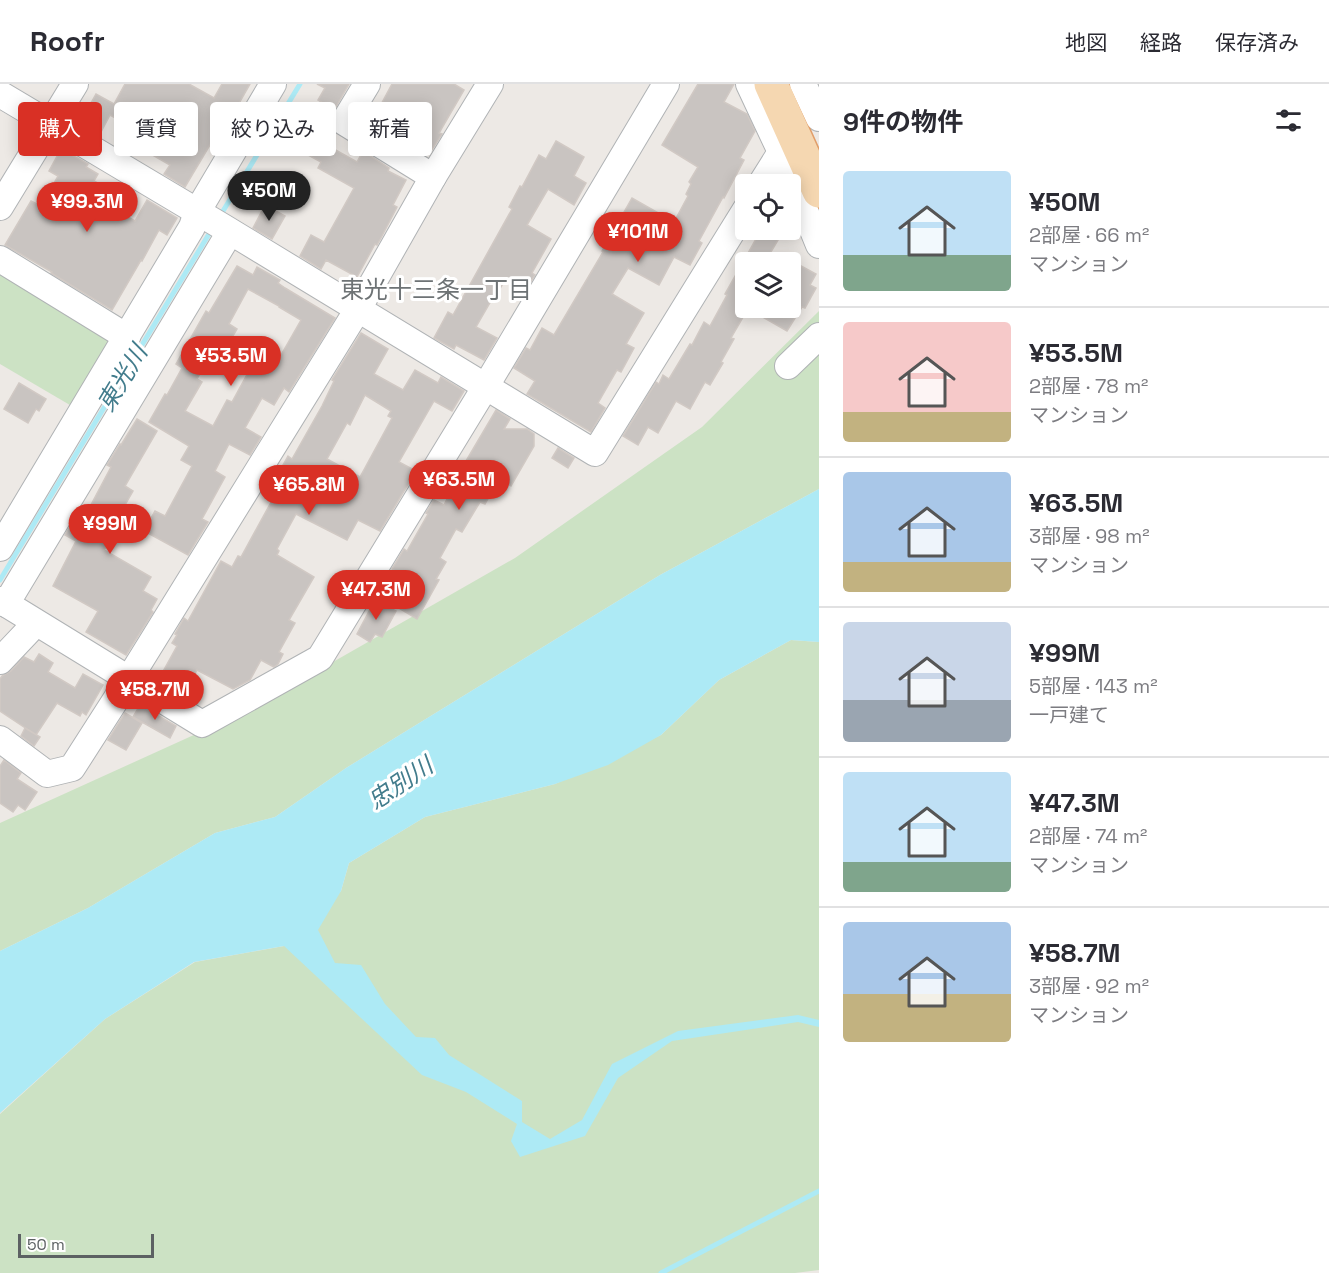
<!DOCTYPE html>
<html lang="ja">
<head>
<meta charset="utf-8">
<style>
	:root { --surface:#fff; --page:#f7f7f7; --text:#2b2b33; --muted:#7c7c81; --line:#e1e1e2; --accent:#d93025 }
	body { margin:0; font-family:"Space Grotesk","Noto Sans JP",sans-serif; background:var(--page); color:var(--text); height:100vh; display:flex; flex-direction:column; font-size:22px; white-space:nowrap }
	* { box-sizing:border-box; margin:0 }
	p { font-size:20px; color:var(--muted) }
	.icon { flex:none; width:33px; height:33px; fill:none; stroke:currentColor; stroke-width:2; stroke-linecap:round; stroke-linejoin:round }
	.map { position:relative; flex:1; overflow:hidden }
	.panel { display:flex; flex-direction:column; background:var(--surface); width:510px }
	.panel>* { flex:none }
	.hud { position:absolute; left:18px; top:18px; width:570px; height:54px; display:flex; gap:12px }
	.buttons { position:absolute; left:735px; top:90px; display:grid; gap:12px }
	.buttons a { display:grid; place-items:center; width:66px; height:66px; border-radius:6px; background:var(--surface); box-shadow:0 3px 15px #0003; font-size:30px }
	.scale { position:absolute; left:18px; bottom:15px; width:136px; box-sizing:border-box; padding-left:6px; border:3px solid #5c6163; border-top:0; font-size:16px; line-height:21px; white-space:nowrap; color:#5c6163; -webkit-text-stroke:4px #fff; paint-order:stroke }
	.price { position:absolute; translate:-50% -51px; padding:0 14px; border-radius:21px; background:var(--accent); color:#fff; font-size:20px; line-height:39px; filter:drop-shadow(0 2px 3px #0008) }
	.price::after { content:''; position:absolute; left:50%; top:36px; width:18px; height:14px; margin-left:-9px; background:inherit; clip-path:polygon(0 0,100% 0,50% 100%) }
	.price.active { background:#222; color:#fff }
	ul { padding:0; list-style:none }
	li { display:flex; align-items:center; gap:18px; height:150px; padding:0 24px }
	li+li { border-top:2px solid var(--line) }
	li span { display:grid; place-items:center; flex:none; width:168px; height:120px; border-radius:6px; color:#555 }
	li>.icon { margin-inline-start:auto }
	span .icon { width:72px; height:72px; fill:#fffc; stroke-width:1 }
	li b { font-size:26px }
	h2 { display:flex; justify-content:space-between; align-items:center; height:72px; padding:0 24px; font-size:26px }
	.tag { padding:0 21px; border-radius:6px; background:var(--surface); box-shadow:0 3px 15px #0003; font-size:21px; line-height:54px }
	.tag.active { background:var(--accent); color:#fff }
	header { display:flex; align-items:center; gap:36px; box-sizing:border-box; height:84px; padding:0 30px; background:var(--surface); border-bottom:2px solid var(--line) }
	header strong { font-size:28px }
	nav { display:flex; gap:33px; margin-inline-start:auto; font-size:21px }
	main { display:flex; flex:1; min-height:0 }
	.map>svg:first-child { display:block }
	.green { fill:#cce2c4 }
	.water { fill:#adeaf5 }
	.lines { fill:none; stroke-linecap:round; stroke-linejoin:round }
	.stream { stroke:#adeaf5; stroke-width:5 }
	.building { fill:#c9c4c1; stroke:#d1c9c4; stroke-width:1.5; fill-rule:evenodd }
	.minor-casing { stroke:#b0b3b5; stroke-width:28 }
	.major-casing { stroke:#e19e6a; stroke-width:36 }
	.minor { stroke:#fff; stroke-width:26 }
	.major { stroke:#f5d7b1; stroke-width:33 }
	.labels { text-anchor:middle; dominant-baseline:central; stroke-width:6; stroke-linejoin:round; paint-order:stroke }
	.neighbourhood-label { font-size:24px; fill:#6e7375; stroke:#fff }
	.water-label { font-size:24px; font-style:italic; fill:#427c8c; stroke:#fff }
</style>
</head>
<body>
<header>
<strong>Roofr</strong>
<nav><a>地図</a><a>経路</a><a>保存済み</a></nav>
</header>
<main>
<div class="map">
<svg width="819" height="1189" viewBox="0 0 819 1189">
	<rect width="100%" height="100%" fill="#ede9e5"/>
	<g class="green">
		<polygon points="0,190 114,258 75,324 0,280"/>
		<polygon points="819,227 819,405 660,491 346,684 275,733 215,749 88,824 0,867 0,739 196,650 319,586 515,474 702,343"/>
		<polygon points="791,556 819,558 819,1186 795,1189 0,1189 0,1030 105,935 195,878 284,862 341,807 349,779 425,733 555,700 661,651 719,596"/>
	</g>
	<polygon class="water" points="819,405 819,558 791,556 719,596 661,651 608,681 555,700 425,733 349,779 341,807 318,846 335,879 361,881 385,920 416,953 435,954 449,971 522,1017 522,1038 550,1055 582,1036 612,980 678,947 798,931 819,936 819,943 798,938 672,957 618,994 585,1052 520,1073 511,1057 517,1040 466,1008 422,991 284,862 194,878 105,935 0,1029 0,867 88,824 215,749 275,733 346,684 660,491"/>
	<g class="lines">
		<g class="stream">
			<polyline points="220,132 300,0"/>
			<polyline points="0,496 212,145"/>
			<polyline points="661,1189 819,1107"/>
		</g>
	</g>
	<g class="building">
		<polygon points="125,0 189,0 214,14 222,0 250,0 221,51 217,49 185,103 164,90 170,81 142,65 149,52 110,31 101,48 81,37 96,10 114,20"/>
		<polygon points="317,0 349,0 334,26 318,16 325,4"/>
		<polygon points="392,0 454,0 464,6 439,49 442,50 431,67 429,66 426,71 407,59 408,56 378,40 383,31 377,28"/>
		<polygon points="698,0 734,0 724,18 747,30 755,47 740,74 744,76 724,114 723,113 699,157 702,159 690,181 674,173 659,201 628,184 612,210 644,229 626,260 634,264 621,288 617,286 598,319 605,324 591,348 527,310 535,297 514,284 526,264 530,266 542,244 554,251 603,168 602,167 632,114 674,138 688,112 686,110 691,100 689,98 698,83 662,61"/>
		<polygon points="299,38 326,53 323,59 357,78 363,67 389,84 388,87 406,96 393,121 397,123 382,152 377,161 375,160 357,193 326,176 321,185 300,172 311,151 324,158 354,104 318,84 321,78 288,60"/>
		<polygon points="556,57 584,73 574,92 586,99 574,121 548,105 527,141 551,155 532,189 535,191 525,207 505,196 492,218 491,217 476,243 497,254 484,276 456,261 454,265 434,254 448,228 453,231 512,125 509,123 520,102 522,103 539,71 546,75"/>
		<polygon points="61,65 88,80 86,83 98,90 94,97 114,108 107,121 135,137 147,116 177,134 167,151 159,146 142,177 141,176 112,226 51,189 52,188 5,161 31,117 41,122 58,92 49,87"/>
		<polygon points="265,121 285,132 272,155 253,144"/>
		<polygon points="761,146 784,146 765,178 746,178 746,228 731,254 734,255 721,278 723,279 710,301 705,298 690,325 676,317 658,349 648,343 638,361 623,352 656,298 659,300 663,291 669,295 690,260 692,261 704,238 710,242 727,211 725,210"/>
		<polygon points="790,176 816,190 810,201 816,204 805,224 802,223 787,247 747,224 790,224"/>
		<path d="M237 182 253 191 257 183 280 196 278 199 285 204 335 234 289 308 284 304 274 321 262 314 245 344 261 353 250 371 229 360 215 387 225 393 202 435 208 438 188 471 144 447 155 427 165 432 192 382 181 376 189 362 149 338 165 310 167 311 182 284 176 280 206 227 209 229ZM248 205 279 222V223L301 236 281 271 262 260 248 284 250 285 232 318 227 316 213 342 185 327 202 298 197 295 215 263 221 266 224 260 227 262 237 245 229 240Z"/>
		<path d="M361 249 388 265 374 290 403 306 415 286 438 299 441 293 464 307 452 327 434 317 399 378 416 387 380 447 358 436 347 456 296 430 277 465 279 467 277 471 314 493 289 536 295 539 279 568 283 570 278 580 274 583 261 576 250 596 233 605 197 586 185 607 160 593 177 562 172 559 177 551 175 550 184 534 188 537 221 477 232 483 238 472 241 473 275 411 268 408 288 372 292 375 322 322 334 297 332 296 333 294ZM365 311 391 327 388 332 392 334 360 393 327 375 347 339 350 341Z"/>
		<polygon points="19,299 46,315 39,327 36,325 28,339 4,325"/>
		<polygon points="496,326 510,335 504,345 527,345 534,350 534,362 511,402 499,395 485,420 480,418 462,448 456,445 440,474 446,478 436,495 439,496 417,535 387,517 402,491 392,485 404,465 407,467 428,430 426,429 434,416 444,421 449,411 453,414 472,380 466,377"/>
		<polygon points="137,335 157,347 125,402 133,407 117,435 121,437 104,466 151,493 143,507 157,515 151,526 153,528 126,571 86,548 98,527 53,502 76,457 65,451 77,431 84,434 111,383 107,381 120,360 121,361"/>
		<polygon points="558,364 574,374 568,384 552,374"/>
		<polygon points="375,516 396,527 382,553 375,550 370,558 357,550"/>
		<polygon points="39,570 53,579 48,588 75,604 83,590 103,601 86,631 82,628 80,632 57,619 36,651 0,627 0,595 2,592 11,587 24,573 34,578"/>
		<polygon points="140,621 176,642 170,654 133,633"/>
		<polygon points="125,629 142,639 126,666 108,656"/>
		<polygon points="25,644 40,653 34,662 21,652"/>
		<polygon points="4,676 21,689 17,695 37,708 25,726 18,721 13,728 0,719 0,682"/>
	</g>
	<g class="lines">
		<g class="minor-casing">
			<g id="minor">
				<polyline points="367,0 344,38 433,93"/>
				<polyline points="749,0 781,68 819,161"/>
				<polyline points="803,0 819,34"/>
				<polyline points="0,10 223,143 595,369 746,125"/>
				<polyline points="761,100 781,68"/>
				<polyline points="0,123 75,0"/>
				<polyline points="0,175 127,253"/>
				<polyline points="788,282 819,252"/>
				<polyline points="0,464 192,143 197,128 273,0"/>
				<polyline points="0,516 202,640 320,574 486,302 666,0"/>
				<polyline points="6,520 230,148"/>
				<polyline points="0,577 36,539"/>
				<polyline points="0,655 47,690 72,684 129,595 358,225 433,93 490,0"/>
			</g>
		</g>
		<g class="major-casing">
			<polyline id="major" points="771,0 819,107"/>
		</g>
		<use href="#minor" class="minor"/>
		<use href="#major" class="major"/>
	</g>
	<g class="labels">
		<g class="neighbourhood-label">
			<text x="436" y="205">東光十三条一丁目</text>
		</g>
		<g class="water-label">
			<text transform="translate(122 294) rotate(-59)">東光川</text>
			<text transform="translate(400 699) rotate(-34)">忠別川</text>
		</g>
	</g>
</svg>
<div class="buttons">
<a><svg class="icon" aria-label="locate" viewBox="0 0 24 24"><circle cx="12" cy="12" r="6"/><path d="M12 2v4M12 18v4M2 12h4M18 12h4"/></svg></a>
<a><svg class="icon" aria-label="layers" viewBox="0 0 24 24"><path d="M12 4l9 5-9 5-9-5zM3 14l9 5 9-5"/></svg></a>
</div>
<div class="scale">50 m</div>
<b class="price active" style="left:269px;top:138px">¥50M</b>
<b class="price" style="left:87px;top:149px">¥99.3M</b>
<b class="price" style="left:638px;top:179px">¥101M</b>
<b class="price" style="left:231px;top:303px">¥53.5M</b>
<b class="price" style="left:459px;top:427px">¥63.5M</b>
<b class="price" style="left:309px;top:432px">¥65.8M</b>
<b class="price" style="left:110px;top:471px">¥99M</b>
<b class="price" style="left:376px;top:537px">¥47.3M</b>
<b class="price" style="left:155px;top:637px">¥58.7M</b>
<div class="hud">
<a class="tag active">購入</a>
<a class="tag">賃貸</a>
<a class="tag">絞り込み</a>
<a class="tag">新着</a>
</div>
</div>
<section class="panel">
<h2>9件の物件<svg class="icon" aria-label="filters" viewBox="0 0 24 24"><path d="M4 7h16M4 17h16"/><circle cx="9" cy="7" r="2"/><circle cx="15" cy="17" r="2"/></svg></h2>
<ul>
<li><span style="background:linear-gradient(#bfe0f5 70%,#7fa58c 0)"><svg class="icon" aria-label="home" viewBox="0 0 24 24"><path d="M3 11l9-7 9 7M6 9v11h12V9"/></svg></span><div><b>¥50M</b><p>2部屋 · 66 m²</p><p>マンション</p></div></li>
<li><span style="background:linear-gradient(#f6c9c9 75%,#c2b280 0)"><svg class="icon" aria-label="home" viewBox="0 0 24 24"><path d="M3 11l9-7 9 7M6 9v11h12V9"/></svg></span><div><b>¥53.5M</b><p>2部屋 · 78 m²</p><p>マンション</p></div></li>
<li><span style="background:linear-gradient(#a9c7e8 75%,#c2b280 0)"><svg class="icon" aria-label="home" viewBox="0 0 24 24"><path d="M3 11l9-7 9 7M6 9v11h12V9"/></svg></span><div><b>¥63.5M</b><p>3部屋 · 98 m²</p><p>マンション</p></div></li>
<li><span style="background:linear-gradient(#c9d6e8 65%,#9aa5b1 0)"><svg class="icon" aria-label="home" viewBox="0 0 24 24"><path d="M3 11l9-7 9 7M6 9v11h12V9"/></svg></span><div><b>¥99M</b><p>5部屋 · 143 m²</p><p>一戸建て</p></div></li>
<li><span style="background:linear-gradient(#bfe0f5 75%,#7fa58c 0)"><svg class="icon" aria-label="home" viewBox="0 0 24 24"><path d="M3 11l9-7 9 7M6 9v11h12V9"/></svg></span><div><b>¥47.3M</b><p>2部屋 · 74 m²</p><p>マンション</p></div></li>
<li><span style="background:linear-gradient(#a9c7e8 60%,#c2b280 0)"><svg class="icon" aria-label="home" viewBox="0 0 24 24"><path d="M3 11l9-7 9 7M6 9v11h12V9"/></svg></span><div><b>¥58.7M</b><p>3部屋 · 92 m²</p><p>マンション</p></div></li>
</ul>
</section>
</main>
</body>
</html>
